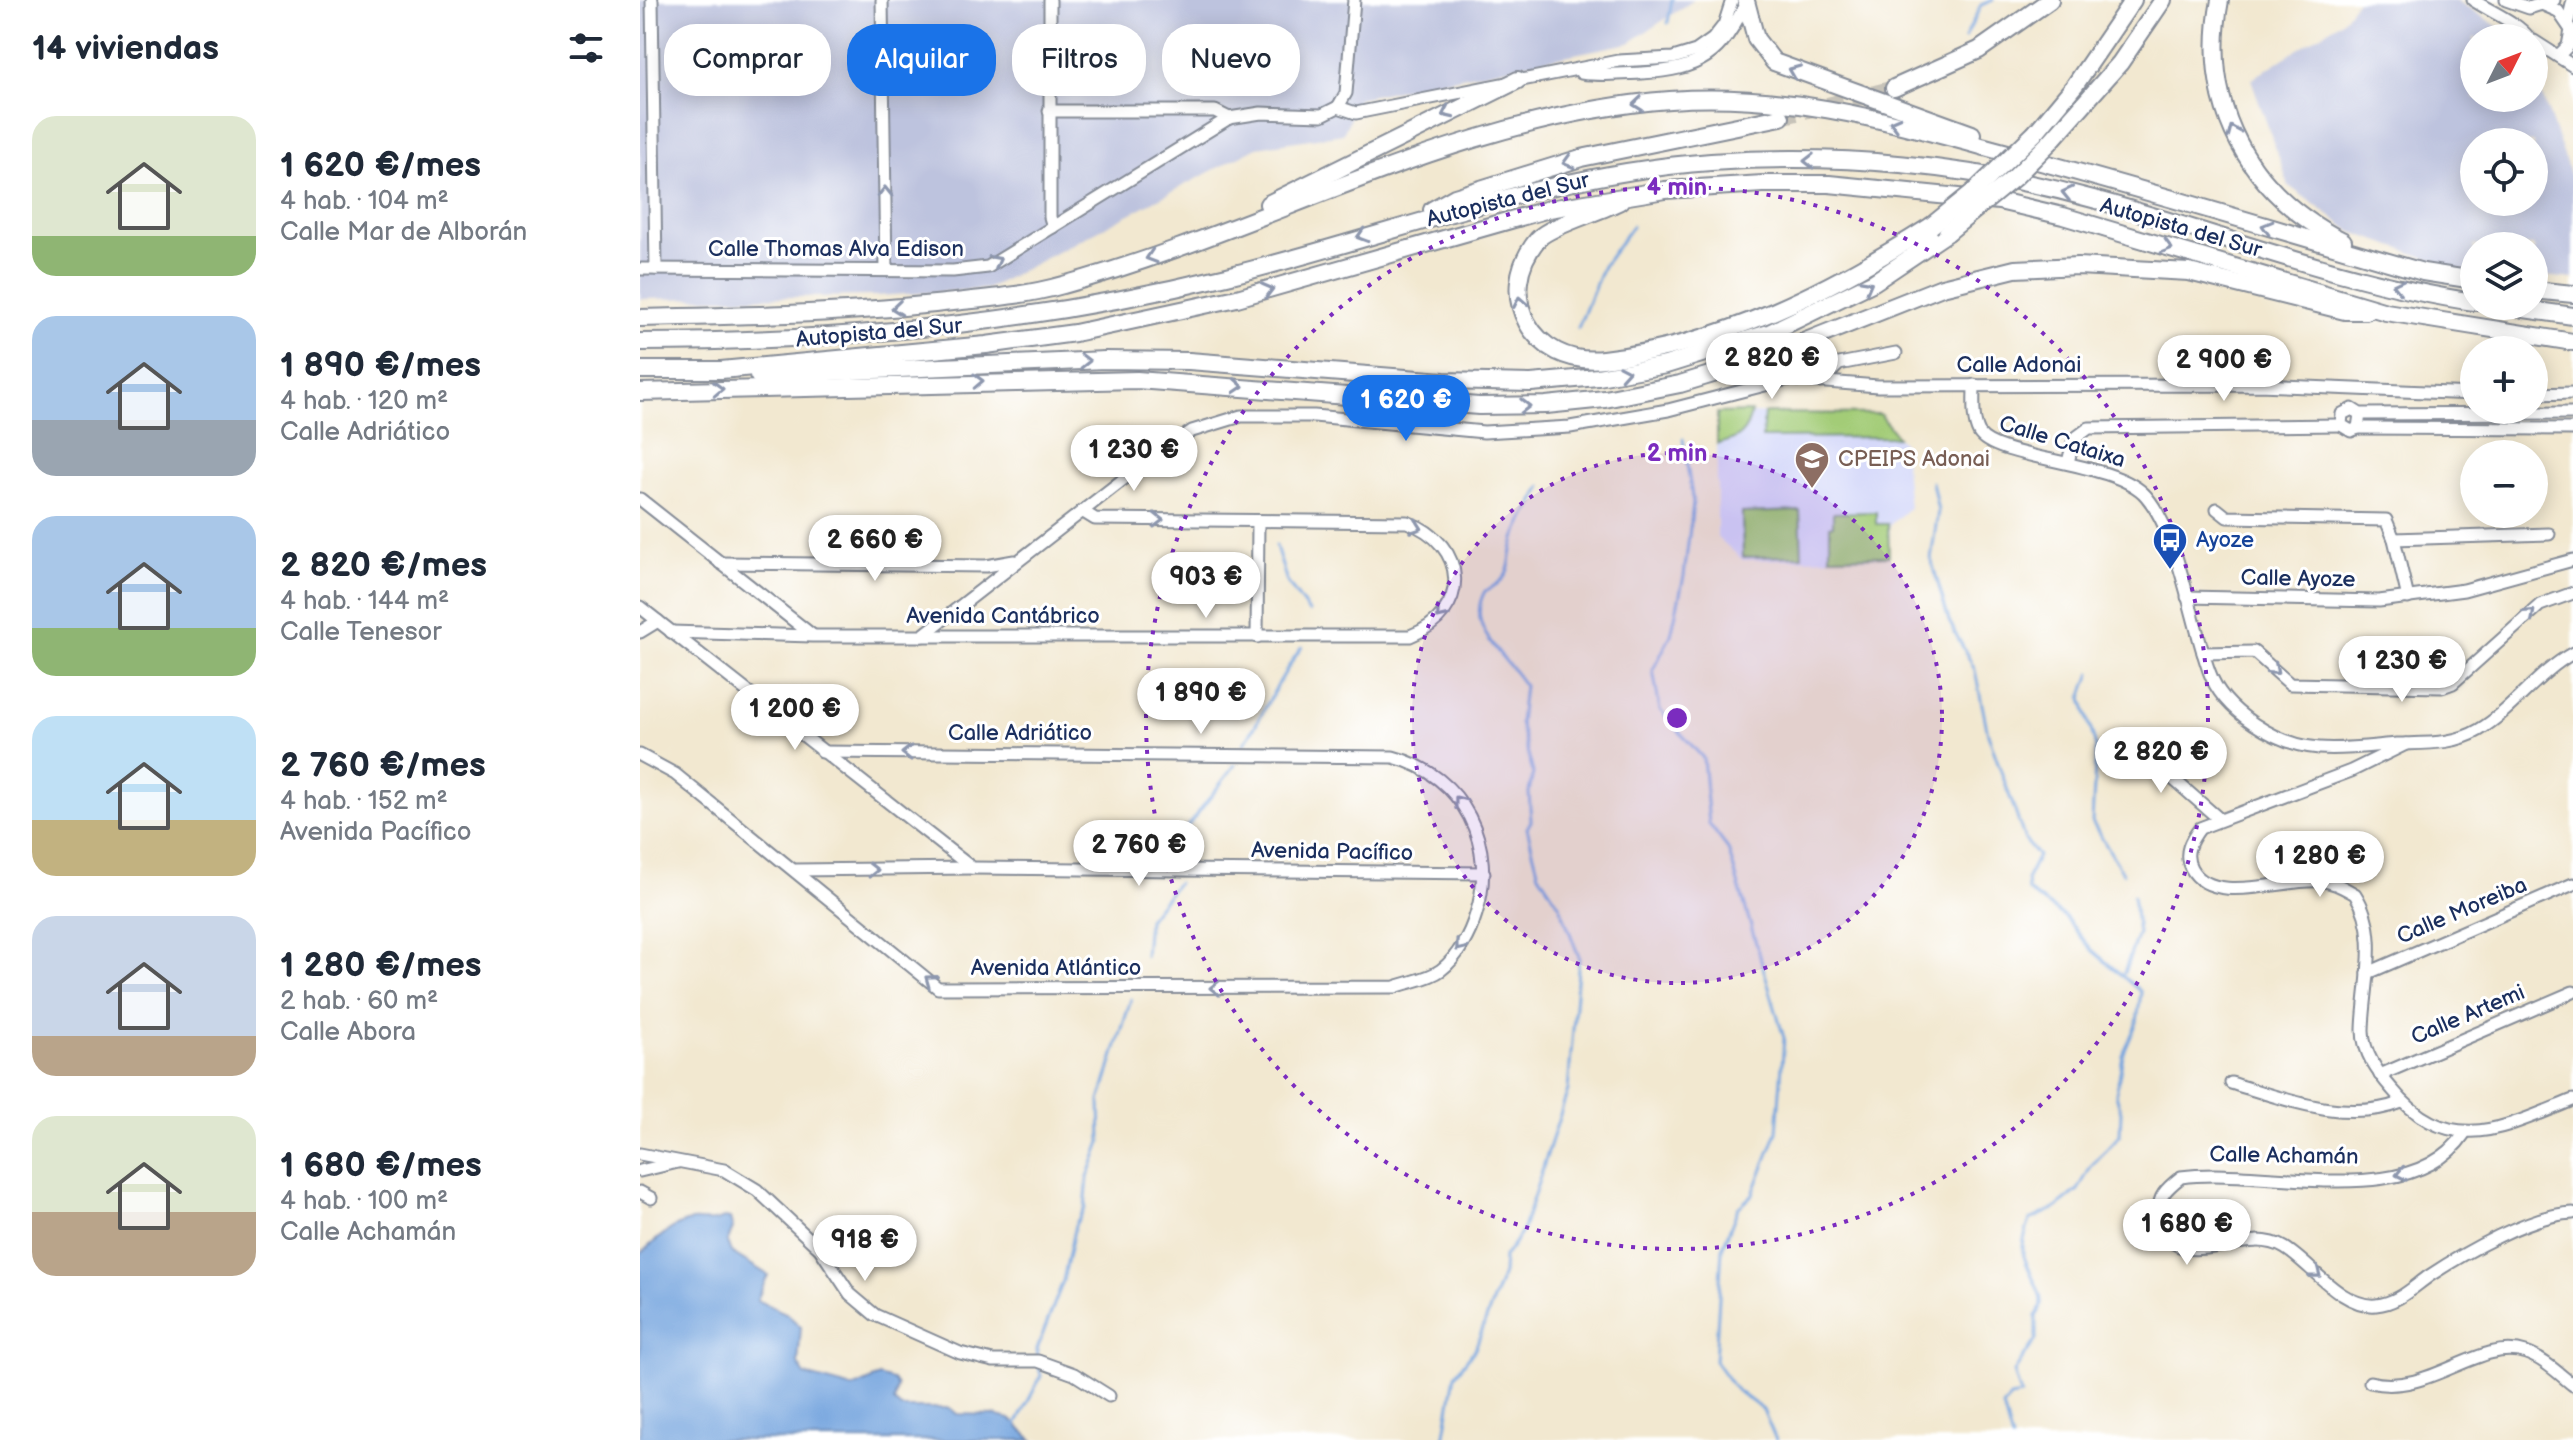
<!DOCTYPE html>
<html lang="es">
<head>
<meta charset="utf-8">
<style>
	:root { --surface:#fff; --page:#f2f2f3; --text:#1f2937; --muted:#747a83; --accent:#1a73e8 }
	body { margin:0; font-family:"Balsamiq Sans",sans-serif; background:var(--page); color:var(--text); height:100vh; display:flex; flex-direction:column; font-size:30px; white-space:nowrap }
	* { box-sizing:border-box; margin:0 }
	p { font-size:26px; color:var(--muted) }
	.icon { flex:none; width:44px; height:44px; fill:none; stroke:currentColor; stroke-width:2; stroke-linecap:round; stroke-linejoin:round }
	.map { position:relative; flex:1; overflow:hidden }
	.panel { display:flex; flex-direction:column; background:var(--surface); width:640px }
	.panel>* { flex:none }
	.hud { position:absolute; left:24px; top:24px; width:760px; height:72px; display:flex; gap:16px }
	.needle { width:52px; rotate:48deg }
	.tools { position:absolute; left:1820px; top:24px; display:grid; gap:16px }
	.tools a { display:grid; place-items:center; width:88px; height:88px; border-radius:50%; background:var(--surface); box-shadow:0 4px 20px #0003; font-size:40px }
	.price { position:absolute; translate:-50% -68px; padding:0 18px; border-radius:28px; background:#fff; color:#222; font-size:26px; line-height:52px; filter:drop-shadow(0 2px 4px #0008) }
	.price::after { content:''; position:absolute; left:50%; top:48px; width:24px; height:18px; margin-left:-12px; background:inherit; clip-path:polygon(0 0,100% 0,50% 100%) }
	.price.on { background:var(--accent); color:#fff }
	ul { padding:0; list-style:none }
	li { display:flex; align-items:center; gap:24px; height:200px; padding:0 32px }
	li span { display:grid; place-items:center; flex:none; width:224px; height:160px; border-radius:24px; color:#555 }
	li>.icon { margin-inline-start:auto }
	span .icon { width:96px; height:96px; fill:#fffc; stroke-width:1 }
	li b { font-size:34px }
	h2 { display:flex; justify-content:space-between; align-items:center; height:96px; padding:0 32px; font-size:34px }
	.chip { padding:0 28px; border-radius:32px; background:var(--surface); box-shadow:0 4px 20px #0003; font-size:28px; line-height:72px }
	.chip.on { background:var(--accent); color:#fff }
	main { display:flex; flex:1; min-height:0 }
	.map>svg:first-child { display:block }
	.built { fill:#d4d8f9 }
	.industrial { fill:#bdc3de; fill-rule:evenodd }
	.green { fill:#a3cc77; stroke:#5f7e6a; stroke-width:2 }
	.water { fill:#75a4de; stroke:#486a9e; stroke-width:2 }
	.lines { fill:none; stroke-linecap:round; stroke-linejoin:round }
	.stream { stroke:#75a4de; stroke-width:3 }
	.highway-tunnel { stroke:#c7c3b9; stroke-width:16; stroke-dasharray:16 8; stroke-linecap:butt }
	.minor-casing { stroke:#868c97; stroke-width:15 }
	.highway-casing { stroke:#868c97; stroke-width:20 }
	.minor { stroke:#fff; stroke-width:11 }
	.highway { stroke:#fff; stroke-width:16 }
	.highway-bridge-casing { stroke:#868c97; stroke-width:20; stroke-linecap:butt }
	.highway-bridge { stroke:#fff; stroke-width:16 }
	.oneway { stroke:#8d97ae }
	.ring { fill:none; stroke:#7b2cbf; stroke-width:4; stroke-dasharray:4 8 }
	.labels { text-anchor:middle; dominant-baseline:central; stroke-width:6; stroke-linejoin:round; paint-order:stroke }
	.street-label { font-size:22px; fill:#1b2f5e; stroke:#fff }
	.education-label { font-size:22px; fill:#785e54; stroke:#fff; text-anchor:start }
	.transit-label { font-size:22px; fill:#164399; stroke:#fff; text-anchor:start }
	.centre { fill:#7b2cbf; stroke:#fff; stroke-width:4 }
	.ring-label { font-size:24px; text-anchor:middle; font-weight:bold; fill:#7b2cbf; stroke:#fff; stroke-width:6; stroke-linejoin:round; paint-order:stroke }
</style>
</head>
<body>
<main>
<section class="panel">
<h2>14 viviendas<svg class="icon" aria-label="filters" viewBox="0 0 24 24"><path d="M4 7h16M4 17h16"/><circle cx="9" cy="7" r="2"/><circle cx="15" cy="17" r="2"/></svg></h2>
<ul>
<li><span style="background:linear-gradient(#dfe7d0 75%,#8fb573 0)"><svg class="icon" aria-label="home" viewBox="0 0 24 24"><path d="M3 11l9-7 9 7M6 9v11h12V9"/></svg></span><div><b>1 620 €/mes</b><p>4 hab. · 104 m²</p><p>Calle Mar de Alborán</p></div></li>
<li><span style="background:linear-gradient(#a9c7e8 65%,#9aa5b1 0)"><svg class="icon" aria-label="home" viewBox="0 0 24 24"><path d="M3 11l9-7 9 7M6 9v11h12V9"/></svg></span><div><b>1 890 €/mes</b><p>4 hab. · 120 m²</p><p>Calle Adriático</p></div></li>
<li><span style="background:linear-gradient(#a9c7e8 70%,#8fb573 0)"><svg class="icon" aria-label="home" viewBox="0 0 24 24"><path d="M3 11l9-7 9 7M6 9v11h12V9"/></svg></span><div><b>2 820 €/mes</b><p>4 hab. · 144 m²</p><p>Calle Tenesor</p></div></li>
<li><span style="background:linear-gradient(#bfe0f5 65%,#c2b280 0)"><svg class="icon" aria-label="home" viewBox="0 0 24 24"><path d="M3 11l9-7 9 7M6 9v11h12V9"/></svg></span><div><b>2 760 €/mes</b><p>4 hab. · 152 m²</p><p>Avenida Pacífico</p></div></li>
<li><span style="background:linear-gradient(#c9d6e8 75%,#b9a48a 0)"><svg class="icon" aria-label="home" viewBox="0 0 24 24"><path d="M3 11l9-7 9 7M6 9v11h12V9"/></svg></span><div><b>1 280 €/mes</b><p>2 hab. · 60 m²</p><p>Calle Abora</p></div></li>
<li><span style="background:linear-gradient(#dfe7d0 60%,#b9a48a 0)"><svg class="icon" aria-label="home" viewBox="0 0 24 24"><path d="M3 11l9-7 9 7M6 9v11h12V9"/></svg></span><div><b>1 680 €/mes</b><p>4 hab. · 100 m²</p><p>Calle Achamán</p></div></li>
</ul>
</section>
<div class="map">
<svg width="1933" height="1440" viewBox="0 0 1933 1440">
	<rect width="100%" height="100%" fill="#fff"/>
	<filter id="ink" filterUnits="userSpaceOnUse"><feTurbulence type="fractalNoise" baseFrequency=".0125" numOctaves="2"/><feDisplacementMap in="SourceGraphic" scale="16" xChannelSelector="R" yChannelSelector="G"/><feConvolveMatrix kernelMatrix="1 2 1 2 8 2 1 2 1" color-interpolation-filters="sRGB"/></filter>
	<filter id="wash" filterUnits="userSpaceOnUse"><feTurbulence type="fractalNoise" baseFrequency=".006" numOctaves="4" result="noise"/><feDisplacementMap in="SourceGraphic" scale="32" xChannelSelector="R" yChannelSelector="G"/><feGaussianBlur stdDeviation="1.8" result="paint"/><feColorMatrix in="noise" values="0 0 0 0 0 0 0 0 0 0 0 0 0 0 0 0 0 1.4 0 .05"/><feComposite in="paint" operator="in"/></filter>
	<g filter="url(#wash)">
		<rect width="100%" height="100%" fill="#f2e8d0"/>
		<polygon class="built" points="1077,413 1240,414 1249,430 1263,442 1269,508 1250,525 1249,557 1103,560 1077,537"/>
		<g class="industrial">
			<polygon points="0,0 1054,0 989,43 719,98 703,134 617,147 347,289 237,296 0,299"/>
			<path d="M1717 0H1816L1876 38H1834V98H1894V73L1933 181V279L1894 275V246H1834V271L1822 270 1712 232 1649 186 1611 79 1702 21ZM1834 142H1894V202H1834Z"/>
		</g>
		<g class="green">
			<path d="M1111 412C1107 434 1098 440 1077 444V413Z"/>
			<polygon points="1124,413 1240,414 1257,437 1122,438"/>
			<polygon points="1160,511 1162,556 1103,557 1102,513"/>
			<polygon points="1236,512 1236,524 1248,524 1249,556 1190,557 1190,526 1193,525 1193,513"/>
		</g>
		<path class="water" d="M84 1218 90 1219 93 1229 87 1242 91 1252 128 1275 117 1300 146 1313 161 1327 158 1364 165 1375 213 1388 239 1376 253 1380 257 1386 254 1402 261 1408H310L317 1414 354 1415 370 1419 393 1440H0V1254C14 1242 32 1224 51 1221 64 1220 71 1224 84 1218Z"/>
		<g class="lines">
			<g class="stream">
				<polyline points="1028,23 1032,0"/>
				<polyline points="1325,38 1341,5 1353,0"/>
				<polyline points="938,328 963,266 992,226"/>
				<polyline points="1043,439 1053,503 1044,576 1031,635 1013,670 1020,710 1063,758 1069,824 1088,849 1144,1038 1137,1132 1113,1194 1098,1208 1082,1249 1075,1361 1095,1389 1123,1410 1136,1440"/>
				<path d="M1292 482 1298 511 1291 559 1309 621 1335 670 1348 734 1385 840 1398 856 1387 878 1388 891 1425 917 1452 950 1501 992 1497 1022 1483 1055 1476 1094 1481 1112 1480 1135 1452 1165 1438 1190 1416 1208 1390 1220C1387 1230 1382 1240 1383 1251 1385 1271 1412 1299 1396 1316V1339L1374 1372 1381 1395 1370 1397 1363 1407 1372 1440"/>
				<polyline points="636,546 647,582 669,612"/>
				<polyline points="1451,673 1442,698 1456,747 1452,822 1483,873"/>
				<path d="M604 744C625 712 639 677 662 647"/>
				<polyline points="538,861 540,836 595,765"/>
				<polyline points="505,956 508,919 537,883"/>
				<polyline points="1484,973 1498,933 1493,896"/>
				<polyline points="398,1359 397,1349 423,1281 435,1225 445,1208 448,1177 461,1142 460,1101 491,999"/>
				<polyline points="375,1427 401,1376 399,1367"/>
				<path d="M804 1440 815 1375 835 1349 863 1274 864 1257 882 1232 928 1090 939 957 920 906 899 874 887 828 891 821 889 792 893 773 880 723 884 685C866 656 824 628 845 591 876 576 866 566 875 539 881 521 894 503 902 486"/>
			</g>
		</g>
	</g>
	<g filter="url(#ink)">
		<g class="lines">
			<polyline class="highway-tunnel" points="1141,117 1254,88"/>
			<g class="minor-casing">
				<g id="minor">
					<polyline points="12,0 16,269"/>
					<polyline points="242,0 246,270"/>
					<polyline points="410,0 410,217 413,227"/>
					<path d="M1833 0C1851 12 1877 22 1889 38"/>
					<polyline points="1866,0 1889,8 1914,0"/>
					<polyline points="1904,5 1918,11 1931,30 1928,46 1918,56"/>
					<polyline points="1928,21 1933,0"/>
					<polyline points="1894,41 1933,66"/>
					<path d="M941 73C962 76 981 74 1002 73 1061 69 1081 56 1106 2"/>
					<polyline points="698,107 716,113 978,61 1033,58 1056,51 1073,39 1084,25 1092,0"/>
					<polyline points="698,107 706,93 714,0"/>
					<polyline points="409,111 575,111 589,118 621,113 682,115 698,107"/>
					<polyline points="0,269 313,271 348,267 589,118"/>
					<polyline points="1181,382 1199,364 1256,353"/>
					<path d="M1334 385C1334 400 1332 420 1339 433 1355 460 1475 460 1506 496 1539 535 1551 622 1569 671 1583 712 1638 745 1679 748 1704 750 1732 746 1757 744 1786 743 1814 745 1839 730 1874 709 1897 673 1933 653"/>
					<polyline points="1894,394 1933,393"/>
					<polyline points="1720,414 1718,428 1711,431 1701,425 1702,414 1712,409 1720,414 1933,413"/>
					<polyline points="1718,428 1933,429"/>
					<polyline points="1428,462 1434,439 1449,428 1701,425"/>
					<polyline points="0,499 172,635"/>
					<polyline points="1577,509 1587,517 1746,520 1754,539 1768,598"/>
					<polyline points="1754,539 1909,534"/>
					<polyline points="80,563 346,566 374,561"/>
					<polyline points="1547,597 1739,601 1824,590 1933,560"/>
					<polyline points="0,607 332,868"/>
					<polyline points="0,632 18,621"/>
					<path d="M31 632 172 636H770C832 612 828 544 767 522L455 519 442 511"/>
					<polyline points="282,636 503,464 552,431 601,416 674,416 844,432 930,427 1028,410 1148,379 1238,386 1619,385 1834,394"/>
					<polyline points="617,637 618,522"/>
					<polyline points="1563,653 1614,652 1650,684 1802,687 1813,683 1900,605 1933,593"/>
					<polyline points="1500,738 1516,764 1578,818"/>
					<path d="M1766 744 1711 771 1560 828C1551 840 1543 853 1551 868 1572 907 1644 878 1680 881 1693 881 1704 888 1715 894 1741 934 1724 985 1723 1030 1723 1053 1738 1073 1752 1089 1809 1159 1865 1127 1933 1100"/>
					<path d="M0 755 35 774 298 988 755 987C768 982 789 979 801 970 818 957 830 934 836 914 858 846 824 775 753 757L182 752"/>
					<polyline points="156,870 332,868 844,873"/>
					<polyline points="1728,973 1933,884"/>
					<polyline points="1740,1075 1933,992"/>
					<path d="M1591 1083C1644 1099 1707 1124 1762 1102"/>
					<path d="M1824 1134C1770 1214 1624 1165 1541 1177 1527 1188 1516 1197 1520 1216 1532 1283 1602 1222 1645 1248 1671 1264 1702 1308 1736 1305 1758 1303 1772 1288 1789 1276 1824 1253 1891 1214 1933 1213"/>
					<polyline points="0,1154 84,1170 117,1190 180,1249 210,1294 235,1315 320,1353 353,1361 398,1361 434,1374 469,1396"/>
					<polyline points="0,1171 38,1162"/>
					<polyline points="0,1192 11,1198"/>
					<path d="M1730 1382C1789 1397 1839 1337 1886 1353 1904 1359 1919 1374 1933 1385"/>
				</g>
			</g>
			<g class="highway-casing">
				<g id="highway">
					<path d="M1580 0C1560 106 1609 194 1703 241"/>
					<polyline points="1106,1 1116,39 1134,62 1332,134"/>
					<polyline points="1254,88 1339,50 1410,0"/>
					<polyline points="1395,133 1435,85 1493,0"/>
					<polyline points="1410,142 1480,63 1523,0"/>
					<path d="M980 201C960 212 909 226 898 239 852 294 893 367 963 359 1083 345 1191 290 1291 226"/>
					<polyline points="628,204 878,80"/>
					<polyline points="792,210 815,197 941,158 1141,117"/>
					<polyline points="1894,290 1933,294"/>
					<polyline points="1863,306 1933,316"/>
					<path d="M0 318C99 316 197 314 295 304 338 299 381 297 423 285 628 229 815 116 1030 100 1152 91 1258 124 1375 155 1511 191 1647 233 1783 272L1834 280"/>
					<path d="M0 342C197 342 396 323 587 276 751 236 901 174 1071 162 1198 153 1330 165 1453 199 1579 233 1704 283 1834 302"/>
					<polyline points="0,370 81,370 346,345 435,333 597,298 909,209 1025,190 1123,184 1189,184 1359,201 1423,216 1746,312 1933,342"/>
					<polyline points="118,375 465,360 549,361 804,381 891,383 958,377 1026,365 1129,333 1234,282 1307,233"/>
					<polyline points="0,392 497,380 839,406 906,405 965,399 1040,384 1113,362 1302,287 1375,269 1438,266 1549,272 1705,311 1726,311"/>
				</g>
			</g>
			<use href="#minor" class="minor"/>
			<use href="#highway" class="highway"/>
			<g class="highway-bridge-casing">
				<g id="highway-bridge">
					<polyline points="1291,226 1338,188 1395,133"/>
					<polyline points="1307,233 1375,177 1410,142"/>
				</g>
			</g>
			<use href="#highway-bridge" class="highway-bridge"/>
		</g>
		<defs><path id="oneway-chevron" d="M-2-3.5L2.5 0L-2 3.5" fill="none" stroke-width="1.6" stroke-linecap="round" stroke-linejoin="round" transform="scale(2)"/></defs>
		<g class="oneway">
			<use href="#oneway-chevron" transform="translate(1154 71) rotate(-158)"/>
			<use href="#oneway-chevron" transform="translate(998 104) rotate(174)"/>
			<use href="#oneway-chevron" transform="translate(807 113) rotate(155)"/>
			<use href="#oneway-chevron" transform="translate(1255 123) rotate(-165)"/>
			<use href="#oneway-chevron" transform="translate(1593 131) rotate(-113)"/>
			<use href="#oneway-chevron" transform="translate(1169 161) rotate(-179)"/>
			<use href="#oneway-chevron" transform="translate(928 162) rotate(164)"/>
			<use href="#oneway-chevron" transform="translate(245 192) rotate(-91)"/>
			<use href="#oneway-chevron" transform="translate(1427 193) rotate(-167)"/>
			<use href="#oneway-chevron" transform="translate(1627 227) rotate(-164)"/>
			<use href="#oneway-chevron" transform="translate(722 236) rotate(163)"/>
			<use href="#oneway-chevron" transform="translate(1527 247) rotate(16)"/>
			<use href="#oneway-chevron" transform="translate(511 257) rotate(162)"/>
			<use href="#oneway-chevron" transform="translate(356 261) rotate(-28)"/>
			<use href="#oneway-chevron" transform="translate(1227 285) rotate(-29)"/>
			<use href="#oneway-chevron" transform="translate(1758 286) rotate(-167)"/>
			<use href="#oneway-chevron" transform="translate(628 290) rotate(-15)"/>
			<use href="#oneway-chevron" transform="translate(880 302) rotate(-101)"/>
			<use href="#oneway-chevron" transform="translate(257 308) rotate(174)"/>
			<use href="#oneway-chevron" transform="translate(445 361) rotate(-1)"/>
			<use href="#oneway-chevron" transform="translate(984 372) rotate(-10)"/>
			<use href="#oneway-chevron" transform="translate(338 381) rotate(-2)"/>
			<use href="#oneway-chevron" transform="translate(598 386) rotate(4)"/>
			<use href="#oneway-chevron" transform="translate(78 389) rotate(-2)"/>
			<use href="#oneway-chevron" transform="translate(885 406) rotate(-1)"/>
			<use href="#oneway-chevron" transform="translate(518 520) rotate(1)"/>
			<use href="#oneway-chevron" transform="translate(777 527) rotate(20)"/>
			<use href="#oneway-chevron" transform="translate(801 614) rotate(130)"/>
			<use href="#oneway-chevron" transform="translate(1890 614) rotate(-41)"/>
			<use href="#oneway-chevron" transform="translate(1634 670) rotate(41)"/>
			<use href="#oneway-chevron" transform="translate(267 753) rotate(-180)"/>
			<use href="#oneway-chevron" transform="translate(819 801) rotate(-128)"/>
			<use href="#oneway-chevron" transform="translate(233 870) rotate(-1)"/>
			<use href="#oneway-chevron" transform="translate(820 946) rotate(129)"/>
			<use href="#oneway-chevron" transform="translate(290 980) rotate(-144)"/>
			<use href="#oneway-chevron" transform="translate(575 988) rotate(180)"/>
			<use href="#oneway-chevron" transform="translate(1761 1174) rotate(168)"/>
			<use href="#oneway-chevron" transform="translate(1676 1273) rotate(38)"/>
		</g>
	</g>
	<circle cx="1037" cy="718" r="265" fill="#7b2cbf" fill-opacity=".12"/>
	<g class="ring">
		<circle cx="1037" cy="718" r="265"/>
		<circle cx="1037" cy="718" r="531"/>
	</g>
	<defs>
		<g id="school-pin" transform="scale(1.8)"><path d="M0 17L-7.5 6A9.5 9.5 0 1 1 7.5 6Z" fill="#8d6e63" stroke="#fff"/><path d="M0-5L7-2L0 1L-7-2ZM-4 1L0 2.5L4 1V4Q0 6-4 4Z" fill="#fff"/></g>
		<g id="bus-pin" transform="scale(1.8)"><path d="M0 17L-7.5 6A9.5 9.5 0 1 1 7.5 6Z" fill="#1a4fb4" stroke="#fff"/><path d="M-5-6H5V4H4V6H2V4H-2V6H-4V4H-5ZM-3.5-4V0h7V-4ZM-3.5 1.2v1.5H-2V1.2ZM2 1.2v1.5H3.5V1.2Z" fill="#fff"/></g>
	</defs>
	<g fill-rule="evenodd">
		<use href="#school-pin" x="1172" y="459"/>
		<use href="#bus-pin" x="1530" y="540"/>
	</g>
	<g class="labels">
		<g class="street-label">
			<text transform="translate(868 200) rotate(-14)">Autopista del Sur</text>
			<text transform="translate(1541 228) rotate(16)">Autopista del Sur</text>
			<text x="196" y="249">Calle Thomas Alva Edison</text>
			<text transform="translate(239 333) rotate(-5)">Autopista del Sur</text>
			<text x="1379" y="365">Calle Adonai</text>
			<text transform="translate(1422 442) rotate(17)">Calle Cataixa</text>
			<text transform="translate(1658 579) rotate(1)">Calle Ayoze</text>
			<text x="363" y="616">Avenida Cantábrico</text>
			<text x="380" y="733">Calle Adriático</text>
			<text transform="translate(692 852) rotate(1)">Avenida Pacífico</text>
			<text transform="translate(1822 911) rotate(-23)">Calle Moreiba</text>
			<text x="416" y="968">Avenida Atlántico</text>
			<text transform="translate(1828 1015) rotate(-23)">Calle Artemi</text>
			<text transform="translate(1644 1156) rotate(1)">Calle Achamán</text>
		</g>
		<g class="education-label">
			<text x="1198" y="459">CPEIPS Adonai</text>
		</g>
		<g class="transit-label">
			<text x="1556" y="540">Ayoze</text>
		</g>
	</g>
	<circle cx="1037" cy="718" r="12" class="centre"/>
	<g class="ring-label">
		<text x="1037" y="195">4 min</text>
		<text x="1037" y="461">2 min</text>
	</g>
</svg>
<div class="tools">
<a><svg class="needle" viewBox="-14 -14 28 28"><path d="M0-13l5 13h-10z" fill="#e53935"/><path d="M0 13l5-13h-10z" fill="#747a83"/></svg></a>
<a><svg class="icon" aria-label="locate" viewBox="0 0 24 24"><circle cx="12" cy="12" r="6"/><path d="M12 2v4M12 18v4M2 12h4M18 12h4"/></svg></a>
<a><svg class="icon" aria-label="layers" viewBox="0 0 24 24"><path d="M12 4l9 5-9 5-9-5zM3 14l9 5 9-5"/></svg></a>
<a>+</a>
<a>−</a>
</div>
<b class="price" style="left:1132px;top:401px">2 820 €</b>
<b class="price" style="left:1584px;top:403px">2 900 €</b>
<b class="price on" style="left:766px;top:443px">1 620 €</b>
<b class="price" style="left:494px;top:493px">1 230 €</b>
<b class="price" style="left:235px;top:583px">2 660 €</b>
<b class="price" style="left:566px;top:620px">903 €</b>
<b class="price" style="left:1762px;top:704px">1 230 €</b>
<b class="price" style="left:561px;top:736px">1 890 €</b>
<b class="price" style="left:155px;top:752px">1 200 €</b>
<b class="price" style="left:1521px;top:795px">2 820 €</b>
<b class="price" style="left:499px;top:888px">2 760 €</b>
<b class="price" style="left:1680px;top:899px">1 280 €</b>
<b class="price" style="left:1547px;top:1267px">1 680 €</b>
<b class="price" style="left:225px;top:1283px">918 €</b>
<div class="hud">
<a class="chip">Comprar</a>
<a class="chip on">Alquilar</a>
<a class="chip">Filtros</a>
<a class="chip">Nuevo</a>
</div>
</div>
</main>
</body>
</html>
